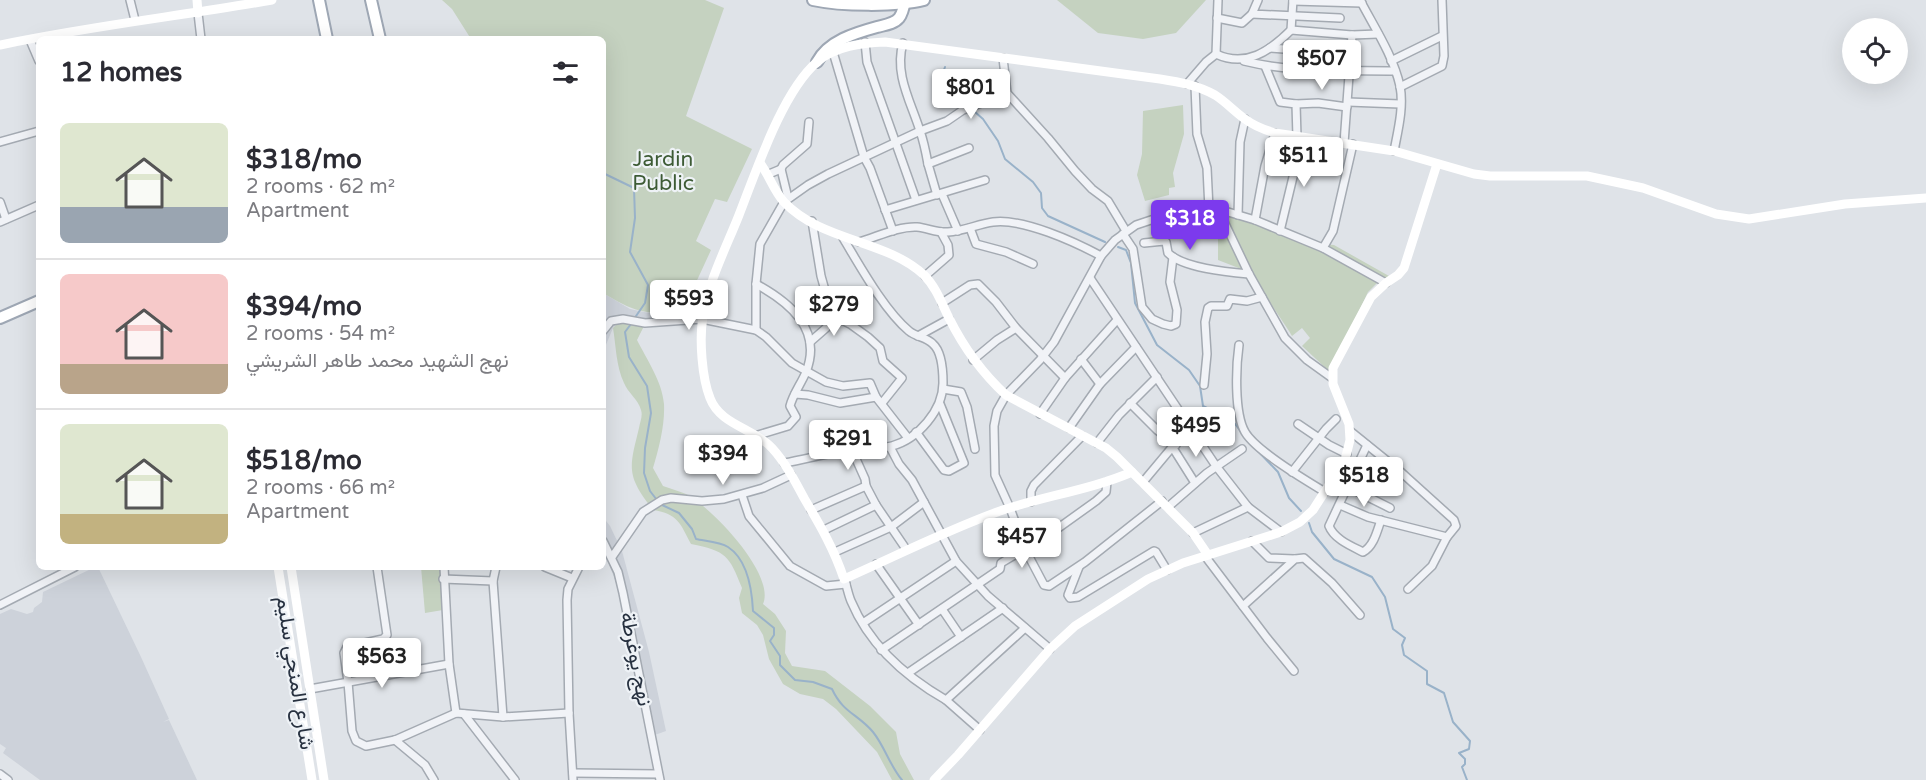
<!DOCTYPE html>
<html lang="en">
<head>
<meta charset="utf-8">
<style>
	:root { --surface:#fff; --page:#f7f7f7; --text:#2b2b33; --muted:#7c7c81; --line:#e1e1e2; --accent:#7c3aed }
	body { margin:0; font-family:"Varela Round",Vazirmatn,sans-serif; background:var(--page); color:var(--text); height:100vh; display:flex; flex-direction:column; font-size:22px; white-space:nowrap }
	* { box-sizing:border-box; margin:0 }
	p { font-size:20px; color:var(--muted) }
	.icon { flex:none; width:33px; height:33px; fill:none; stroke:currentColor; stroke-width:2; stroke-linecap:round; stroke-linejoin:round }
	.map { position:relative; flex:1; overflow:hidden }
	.details { position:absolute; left:36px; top:36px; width:570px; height:534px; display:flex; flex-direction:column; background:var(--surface); border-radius:9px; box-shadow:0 6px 24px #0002 }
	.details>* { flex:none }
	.fabs { position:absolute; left:1842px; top:18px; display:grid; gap:12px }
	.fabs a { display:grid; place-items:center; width:66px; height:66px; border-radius:50%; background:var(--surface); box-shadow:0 6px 24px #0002; font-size:30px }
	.price { position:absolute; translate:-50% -51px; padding:0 14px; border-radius:6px; background:#fff; color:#222; font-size:20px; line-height:39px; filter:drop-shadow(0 2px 3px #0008) }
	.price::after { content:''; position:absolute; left:50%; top:36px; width:18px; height:14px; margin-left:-9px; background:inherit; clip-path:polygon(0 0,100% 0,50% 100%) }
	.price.active { background:var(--accent); color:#fff }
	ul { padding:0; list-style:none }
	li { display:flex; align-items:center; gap:18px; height:150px; padding:0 24px }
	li+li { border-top:2px solid var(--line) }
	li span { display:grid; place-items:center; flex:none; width:168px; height:120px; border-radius:9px; color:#555 }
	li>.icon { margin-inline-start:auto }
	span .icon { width:72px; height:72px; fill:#fffc; stroke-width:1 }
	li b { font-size:26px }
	h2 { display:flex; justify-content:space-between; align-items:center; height:72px; padding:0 24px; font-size:26px }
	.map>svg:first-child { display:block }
	.built { fill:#cdd2da }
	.green { fill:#c5d2c0 }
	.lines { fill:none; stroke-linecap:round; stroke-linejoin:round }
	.stream { stroke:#99b2c9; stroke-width:2 }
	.street-casing { stroke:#a4aab2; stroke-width:10 }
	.primary-casing { stroke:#9ea7b4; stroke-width:14 }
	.street { stroke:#f1f3f7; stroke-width:7 }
	.secondary { stroke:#fff; stroke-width:9 }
	.primary { stroke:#fff; stroke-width:10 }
	.labels { text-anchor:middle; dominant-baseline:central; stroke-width:4.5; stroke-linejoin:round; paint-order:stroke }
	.park-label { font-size:21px; fill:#3d5b35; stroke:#eef2f6 }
	.street-label { font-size:21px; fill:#273140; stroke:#eef2f6 }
</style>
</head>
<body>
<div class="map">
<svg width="1926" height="780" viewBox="0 0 1926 780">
	<rect width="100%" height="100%" fill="#dfe3e8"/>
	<g class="built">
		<polygon points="603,293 630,309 649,313 696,311 697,322 644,326 618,323 613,328 603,352"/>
		<polygon points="603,517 610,526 622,551 649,652 666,731 652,736 619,590 603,549"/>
		<polygon points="95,567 98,567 141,657 169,719 163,722 169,720 197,780 40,780 3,753 6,748 0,744 0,614 11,609 27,614 33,612 34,608 42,602 43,592"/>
	</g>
	<g class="green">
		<path d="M442 0H705L724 8 686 116 752 149 727 202 715 199 696 241 711 250 693 289 684 302 674 298 670 313C640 314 628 308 603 293V39H471L452 9Z"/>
		<polygon points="1057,0 1206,0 1176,33 1143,39 1098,33"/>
		<polygon points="1183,105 1184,134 1173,173 1175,187 1169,188 1169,195 1145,201 1137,175 1142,154 1143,111"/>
		<polygon points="1218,212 1241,214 1312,243 1334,245 1389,276 1378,282 1368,292 1330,372 1302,346 1310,338 1302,328 1292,336 1289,331 1265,295 1254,274 1218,260"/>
		<path d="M618 323 644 326 637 340C647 360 662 381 664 404 665 425 659 448 653 468L663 486C671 489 679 491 686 494 711 507 776 574 763 604L775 614 786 631 785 653 792 666 825 671 870 706 896 732 900 754 914 780H892L877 752 836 709 823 699 800 694 783 684 769 659 763 635 757 625 742 613 739 598 742 588C729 555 726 551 691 544 680 523 678 514 653 510 626 475 629 469 639 428 640 422 643 416 641 410 638 399 628 393 624 383 616 366 616 346 613 328Z"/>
		<polygon points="421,567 446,567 449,609 425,613"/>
	</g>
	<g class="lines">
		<g class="stream">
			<polyline points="945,67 941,78 948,93 956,95 964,102"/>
			<polyline points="975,112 983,119 998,141 1005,159 1033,182 1041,193 1042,208 1048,216 1105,242"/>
			<polyline points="603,173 634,188 635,218 630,252 648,285 645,303 634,319"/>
			<polyline points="1118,247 1126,250 1131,263 1135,303 1157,345 1189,370 1200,386 1203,406 1215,412 1229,416 1242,433"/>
			<path d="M631 324 625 332 629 357 647 386 651 413 645 448 644 473 650 491 660 504 679 513 692 529 696 539C705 541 720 542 728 547 748 560 752 590 753 611L774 628V635L770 641 780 656V665L795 680 813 682 832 689C843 713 858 714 873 732 885 747 890 766 902 780"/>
			<polyline points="1254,447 1278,472 1289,498 1301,511"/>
			<polyline points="1309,523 1312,532 1334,559 1372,577 1385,597 1393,629 1405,638 1402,645 1404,655 1427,671 1427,684 1444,693 1453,722 1470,741 1469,749 1459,753 1465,759 1465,764 1462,767 1467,780"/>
		</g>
		<g class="street-casing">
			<g id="street">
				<polyline points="130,0 135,20"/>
				<polyline points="1258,0 1252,14 1340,18"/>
				<path d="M1360 0C1374 27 1393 55 1400 86 1404 107 1398 130 1394 151"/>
				<polyline points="1293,1 1362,3"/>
				<polyline points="198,13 201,39"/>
				<polyline points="1217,18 1242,23 1252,14"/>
				<polyline points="1291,30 1352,35 1378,34"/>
				<polyline points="30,40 39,61"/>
				<polyline points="865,42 867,62 916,200"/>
				<path d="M903 43C894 74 911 102 920 131 924 142 926 153 928 164"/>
				<polyline points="1270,48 1351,54"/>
				<polyline points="833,52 864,157 870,168 893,231"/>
				<polyline points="1216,54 1218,0"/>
				<polyline points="1003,58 1007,93 1048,138 1075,171 1092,189 1108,201 1126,231"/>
				<path d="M1244 61C1292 73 1345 70 1395 71"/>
				<polyline points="1391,61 1442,36"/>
				<polyline points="1265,66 1280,102 1296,104 1297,137"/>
				<path d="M1187 84 1206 62 1216 54C1246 68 1270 51 1291 30L1293 0"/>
				<polyline points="1195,86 1197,134 1207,168 1209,209"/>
				<polyline points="1400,87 1442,66 1444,56 1442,0"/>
				<polyline points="1348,102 1400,104"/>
				<polyline points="1296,104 1318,103 1347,107"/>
				<polyline points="0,142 39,131"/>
				<polyline points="1344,143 1352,35"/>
				<polyline points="769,174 781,169"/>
				<polyline points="942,194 958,231"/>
				<polyline points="937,195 928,164 969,148"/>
				<polyline points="788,198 781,169 783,165 807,144 809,122"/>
				<polyline points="0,202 6,219"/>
				<polyline points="1218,209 1249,274 1285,338 1307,360 1332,378"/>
				<polyline points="885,210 985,180"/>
				<polyline points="1238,215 1240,142 1245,119"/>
				<polyline points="1255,220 1265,166 1275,133"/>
				<polyline points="812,221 821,276 832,315 850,324 868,337 880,348 883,361 902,378 882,403"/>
				<polyline points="0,222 39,205"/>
				<polyline points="970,228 976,244 1006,252 1033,264"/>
				<polyline points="1280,231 1293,177 1309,139"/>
				<polyline points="1123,234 1133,249 1142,307 1152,319 1163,324 1171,326 1176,324 1177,310 1170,282 1173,257"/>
				<path d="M859 242C877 237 898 226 917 227 928 228 937 233 948 232 964 231 978 224 993 222 1023 218 1075 242 1101 256"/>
				<path d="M1144 243 1164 241 1166 242 1168 253C1183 268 1227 272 1249 274"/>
				<polyline points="1323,248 1386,283"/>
				<polyline points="925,276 949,255 948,245 941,232"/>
				<polyline points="1090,278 1216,466 1248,507 1281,532"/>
				<path d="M756 284C789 302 823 329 806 372 801 384 793 394 790 406L796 417 788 426 758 435"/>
				<polyline points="942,303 970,285 978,284 996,302 1016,328 1065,378"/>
				<polyline points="756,330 756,284 760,244 784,202 808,185 828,174 920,131 947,121 963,110 1007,93"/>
				<polyline points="603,331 611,321 623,319 645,323 702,319 756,330 766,337 792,363 826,382 843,386 870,383 876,397 908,438"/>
				<polyline points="918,336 949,319"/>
				<polyline points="810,342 826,328 832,315"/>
				<path d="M1239 345C1236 366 1234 413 1245 432 1256 451 1305 480 1325 492"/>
				<polyline points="1081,359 1100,384"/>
				<polyline points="973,360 997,340 1016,328"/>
				<polyline points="1204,385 1207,354 1205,322 1208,308 1211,306 1227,306 1230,299 1247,301 1262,297"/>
				<polyline points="943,389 961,392 967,407 975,449"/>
				<polyline points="795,394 808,395 840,403 876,397"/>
				<polyline points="1130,403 1157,430 1176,445"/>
				<polyline points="1040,414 1065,378 1117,320"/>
				<polyline points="1298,424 1329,445 1347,454"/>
				<polyline points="1069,428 1100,384 1136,347"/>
				<polyline points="916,432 944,470 949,471 964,463 940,404"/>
				<polyline points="1097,443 1119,415 1157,377"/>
				<path d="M1367 445 1329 526C1334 539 1351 546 1363 552 1374 546 1377 531 1381 520"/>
				<polyline points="890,447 899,464 912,480 956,561 988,596 1050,649"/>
				<polyline points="1173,448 1195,483"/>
				<polyline points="852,450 865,479 866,486"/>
				<path d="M784 463C807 459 831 452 855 449 867 448 881 449 892 446 918 439 943 410 943 383 943 371 942 352 933 344 927 337 916 337 909 331 884 310 860 266 843 238"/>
				<polyline points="1292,472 1326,429 1336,419"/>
				<polyline points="1143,482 1189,427"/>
				<polyline points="1348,487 1390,508"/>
				<polyline points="742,495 749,516 790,566 826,586 846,584"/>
				<polyline points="1162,501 1085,562 1049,586 1044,585 1025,549 1010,508 995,475 994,426 997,411 1006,395 1040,360 1054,342 1101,256 1115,240 1136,225 1166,215 1209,209 1218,209 1255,220 1323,248 1333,231 1353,144"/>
				<polyline points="1031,502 1031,491 1034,485 1082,436"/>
				<polyline points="1340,505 1368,517 1447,537 1456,526 1454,520 1402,473 1350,431"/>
				<polyline points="1168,507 1207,473 1242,449"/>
				<polyline points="811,510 866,486 876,505 906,549"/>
				<polyline points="824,530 876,505"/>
				<polyline points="1193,533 1248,507"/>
				<polyline points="603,541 618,572 623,593 660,780"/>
				<polyline points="1252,541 1269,558 1294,559"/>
				<polyline points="835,552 891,527 924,502"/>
				<polyline points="1205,556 1267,638 1294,671"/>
				<polyline points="612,557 643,512 662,500 671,498 702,501 724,499 763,488 791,475"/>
				<polyline points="876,564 919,625"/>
				<polyline points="377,567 387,635 383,639 347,647 344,653 348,682 352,731 356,741 366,746 395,740 456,713 503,717 569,713"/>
				<polyline points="444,567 449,664 456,713"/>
				<polyline points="496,567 493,581 503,717"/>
				<polyline points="545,567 572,578"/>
				<polyline points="1079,567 1068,595 1070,598 1078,597 1154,551 1156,552 1167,570"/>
				<polyline points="443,579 493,581"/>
				<path d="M844 579C847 586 848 594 851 601 869 644 906 677 946 700L1025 628"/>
				<polyline points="1408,589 1432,566 1447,537"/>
				<polyline points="0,605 75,567"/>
				<polyline points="1243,606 1295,559 1304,558 1332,583 1360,615"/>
				<polyline points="942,609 961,637"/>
				<polyline points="863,623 956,561"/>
				<polyline points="881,650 1000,569 1001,563 1050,534 1096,501 1106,492 1107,482"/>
				<polyline points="908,673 1003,608"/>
				<polyline points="310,689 449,664"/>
				<polyline points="946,700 980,730"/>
				<polyline points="464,714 515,780"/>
				<polyline points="395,740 425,765 434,780"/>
				<polyline points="573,773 658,774"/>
				<polyline points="0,774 8,780"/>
				<polyline points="573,780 569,713 567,600 568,589 579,567"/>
			</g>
		</g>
		<g class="primary-casing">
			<g id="primary">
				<polyline points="319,0 327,39"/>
				<polyline points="371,0 380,39"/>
				<path d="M813 0C841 6 896 7 924 0"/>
				<path d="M817 62C828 41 855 33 877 27 884 25 894 24 899 18 903 13 904 6 905 0"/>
				<polyline points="0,318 39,301"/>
			</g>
		</g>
		<use href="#street" class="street"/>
		<g class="secondary">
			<polyline points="197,0 198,13"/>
			<path d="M0 45C90 26 181 16 272 0"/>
			<path d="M760 163C769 175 774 191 784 202 822 242 885 239 924 275 936 287 942 304 949 318 964 348 982 373 1006 395L1106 448 1117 457 1193 533 1208 555"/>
			<path d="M1132 472C1090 490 1044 496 1000 511 947 530 896 556 844 579 834 549 820 525 804 498 795 481 785 462 772 448 754 428 720 425 710 398 702 378 699 339 703 317 708 282 726 248 739 215 756 172 782 92 817 62 835 46 862 43 885 42L1160 79C1179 82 1197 85 1215 95 1226 102 1235 112 1245 119 1254 126 1265 130 1275 133L1394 151 1474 174 1490 176H1587L1643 188 1716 214 1749 219 1845 204 1926 198"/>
			<polyline points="278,567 312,780"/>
			<polyline points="291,567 324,780"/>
			<polyline points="934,780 958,755 1050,649 1075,626 1148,579 1183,563 1281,532 1300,522 1313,510 1345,460 1350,440 1349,424 1333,384 1333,368 1371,297 1386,283 1398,275 1404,268 1437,164"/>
		</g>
		<use href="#primary" class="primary"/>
	</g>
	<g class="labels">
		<g class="park-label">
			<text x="663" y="159">Jardin<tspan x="663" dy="24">Public</tspan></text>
		</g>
		<g class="street-label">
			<text transform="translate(636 659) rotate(79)">نهج يوغرطة</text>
			<text transform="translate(295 673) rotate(81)">شارع المنجي سليم</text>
		</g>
	</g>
</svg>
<div class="fabs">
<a><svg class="icon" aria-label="locate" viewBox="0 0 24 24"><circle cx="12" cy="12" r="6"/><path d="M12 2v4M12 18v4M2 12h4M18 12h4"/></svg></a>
</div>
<b class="price" style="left:1322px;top:91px">$507</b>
<b class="price" style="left:971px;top:120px">$801</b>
<b class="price" style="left:1304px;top:188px">$511</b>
<b class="price active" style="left:1190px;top:251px">$318</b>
<b class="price" style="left:689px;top:331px">$593</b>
<b class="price" style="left:834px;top:337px">$279</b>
<b class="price" style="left:1196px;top:458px">$495</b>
<b class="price" style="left:848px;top:471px">$291</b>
<b class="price" style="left:723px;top:486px">$394</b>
<b class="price" style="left:1364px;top:508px">$518</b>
<b class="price" style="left:1022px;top:569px">$457</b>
<b class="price" style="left:382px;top:689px">$563</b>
<section class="details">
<h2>12 homes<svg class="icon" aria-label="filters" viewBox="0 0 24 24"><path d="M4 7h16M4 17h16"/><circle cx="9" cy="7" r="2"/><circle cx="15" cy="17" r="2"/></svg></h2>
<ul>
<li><span style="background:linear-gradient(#dfe7d0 70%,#9aa5b1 0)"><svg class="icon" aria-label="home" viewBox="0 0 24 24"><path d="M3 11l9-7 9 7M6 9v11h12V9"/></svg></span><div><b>$318/mo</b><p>2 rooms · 62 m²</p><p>Apartment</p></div></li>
<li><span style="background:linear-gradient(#f6c9c9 75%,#b9a48a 0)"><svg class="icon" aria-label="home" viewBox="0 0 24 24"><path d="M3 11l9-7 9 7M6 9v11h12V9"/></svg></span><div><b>$394/mo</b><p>2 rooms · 54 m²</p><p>نهج الشهيد محمد طاهر الشريشي</p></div></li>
<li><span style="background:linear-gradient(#dfe7d0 75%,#c2b280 0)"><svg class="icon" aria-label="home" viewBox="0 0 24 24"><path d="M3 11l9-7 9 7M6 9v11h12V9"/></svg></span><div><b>$518/mo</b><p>2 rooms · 66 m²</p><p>Apartment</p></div></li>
</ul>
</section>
</div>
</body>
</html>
